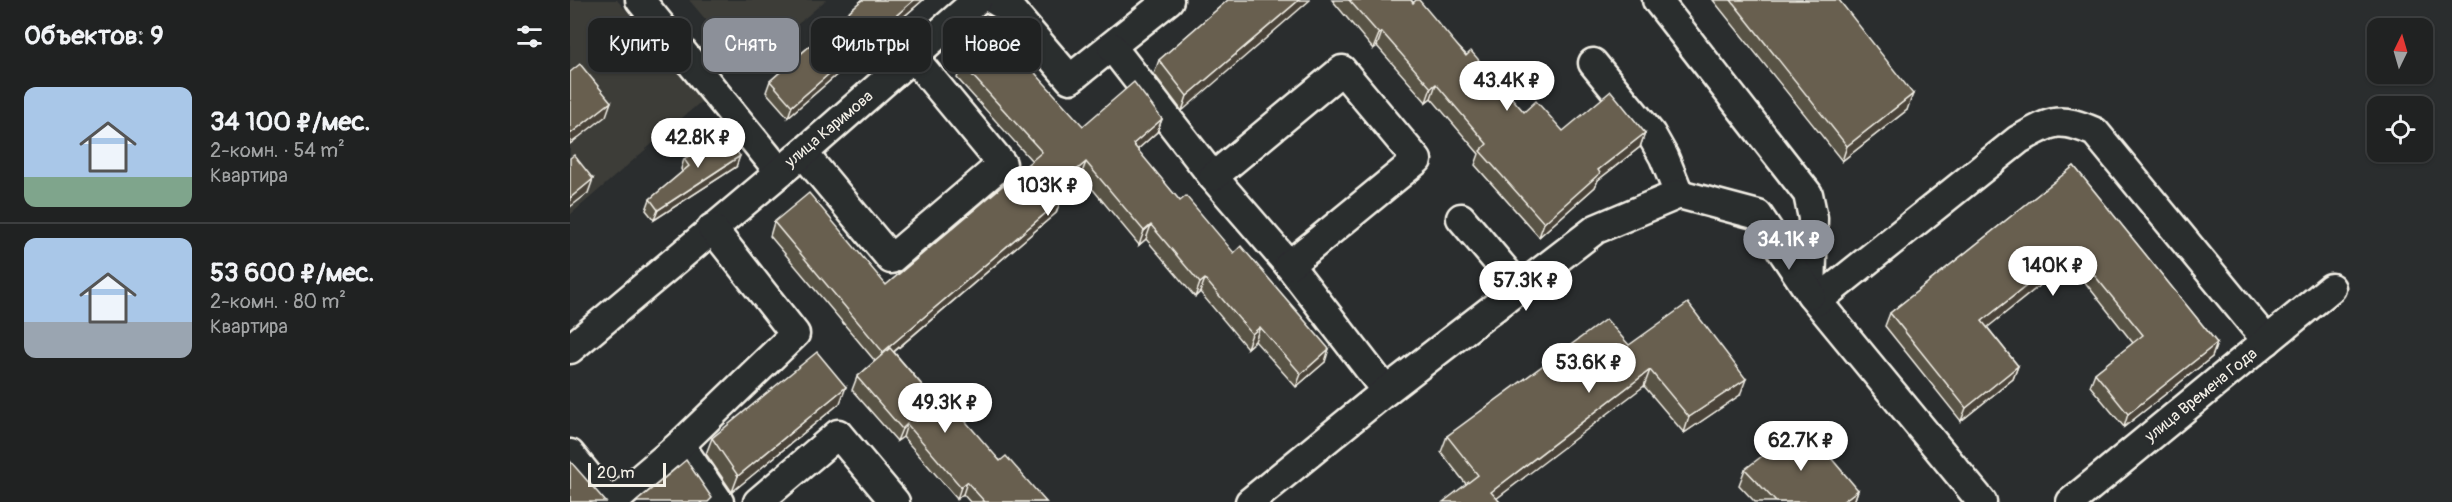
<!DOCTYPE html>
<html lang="ru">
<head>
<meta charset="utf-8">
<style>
	:root { --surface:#202222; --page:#282a2a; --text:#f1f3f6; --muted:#a2a4a5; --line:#3d3f40; --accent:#8c9099 }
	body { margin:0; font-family:Pangolin,sans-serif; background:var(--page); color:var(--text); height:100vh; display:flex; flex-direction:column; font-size:22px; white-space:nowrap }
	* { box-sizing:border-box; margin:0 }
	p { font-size:20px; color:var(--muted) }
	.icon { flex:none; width:33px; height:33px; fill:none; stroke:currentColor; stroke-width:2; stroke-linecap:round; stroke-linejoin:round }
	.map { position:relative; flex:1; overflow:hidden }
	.panel { display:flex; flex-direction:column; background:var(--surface); width:570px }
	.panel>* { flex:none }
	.guide { position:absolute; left:18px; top:18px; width:570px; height:54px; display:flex; gap:12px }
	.needle { width:39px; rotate:5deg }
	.fabs { position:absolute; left:1797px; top:18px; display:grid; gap:12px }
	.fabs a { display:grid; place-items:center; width:66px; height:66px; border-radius:12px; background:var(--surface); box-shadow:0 2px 4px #0004,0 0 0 2px var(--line); font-size:30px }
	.scale { position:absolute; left:18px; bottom:15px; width:78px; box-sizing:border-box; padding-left:6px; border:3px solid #f4f1e8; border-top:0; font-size:16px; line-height:21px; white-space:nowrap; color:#f4f1e8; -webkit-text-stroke:4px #2a2d2e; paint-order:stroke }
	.price { position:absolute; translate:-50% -51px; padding:0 14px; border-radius:21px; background:#fff; color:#222; font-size:20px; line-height:39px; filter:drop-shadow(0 2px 3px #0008) }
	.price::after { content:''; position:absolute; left:50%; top:36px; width:18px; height:14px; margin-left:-9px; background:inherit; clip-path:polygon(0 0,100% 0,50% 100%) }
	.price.on { background:var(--accent); color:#fff }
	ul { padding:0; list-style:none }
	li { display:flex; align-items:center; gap:18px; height:150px; padding:0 24px }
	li+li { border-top:2px solid var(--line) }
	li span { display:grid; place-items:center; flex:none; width:168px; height:120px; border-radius:12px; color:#555 }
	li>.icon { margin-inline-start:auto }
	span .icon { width:72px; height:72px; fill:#fffc; stroke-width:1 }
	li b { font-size:26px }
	h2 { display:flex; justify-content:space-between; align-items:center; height:72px; padding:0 24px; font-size:26px }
	.tag { padding:0 21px; border-radius:12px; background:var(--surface); box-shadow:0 2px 4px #0004,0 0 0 2px var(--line); font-size:21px; line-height:54px }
	.tag.on { background:var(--accent); color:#fff }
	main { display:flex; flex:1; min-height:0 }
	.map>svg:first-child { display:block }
	.built { fill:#3c3c38 }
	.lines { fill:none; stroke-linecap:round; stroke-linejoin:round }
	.minor-casing { stroke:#f4f1e8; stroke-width:33 }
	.minor { stroke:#2a2d2e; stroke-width:28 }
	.wall { fill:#595244; stroke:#f4f1e8; stroke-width:1.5 }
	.shaded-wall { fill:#484237; stroke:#f4f1e8; stroke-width:1.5 }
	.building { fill:#675f4f; stroke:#f4f1e8; stroke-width:1.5 }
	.labels { text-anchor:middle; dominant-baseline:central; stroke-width:6; stroke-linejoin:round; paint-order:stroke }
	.street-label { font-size:16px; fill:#f4f1e8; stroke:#2a2d2e }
</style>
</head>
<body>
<main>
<section class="panel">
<h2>Объектов: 9<svg class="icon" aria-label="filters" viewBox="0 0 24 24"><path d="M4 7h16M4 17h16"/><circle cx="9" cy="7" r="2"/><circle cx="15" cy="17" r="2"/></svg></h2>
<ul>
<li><span style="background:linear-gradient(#a9c7e8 75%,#7fa58c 0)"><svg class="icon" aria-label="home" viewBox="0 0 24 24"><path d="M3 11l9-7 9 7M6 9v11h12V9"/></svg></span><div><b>34 100 ₽/мес.</b><p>2-комн. · 54 m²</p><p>Квартира</p></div></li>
<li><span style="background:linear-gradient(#a9c7e8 70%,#9aa5b1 0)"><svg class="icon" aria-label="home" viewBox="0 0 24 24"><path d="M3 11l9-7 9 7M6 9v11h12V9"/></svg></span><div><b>53 600 ₽/мес.</b><p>2-комн. · 80 m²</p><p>Квартира</p></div></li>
</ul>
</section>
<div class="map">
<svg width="1882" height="502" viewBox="0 0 1882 502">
	<rect width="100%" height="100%" fill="#2a2d2e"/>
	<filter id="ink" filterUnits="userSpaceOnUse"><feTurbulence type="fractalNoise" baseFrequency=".0167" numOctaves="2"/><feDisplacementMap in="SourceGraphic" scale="12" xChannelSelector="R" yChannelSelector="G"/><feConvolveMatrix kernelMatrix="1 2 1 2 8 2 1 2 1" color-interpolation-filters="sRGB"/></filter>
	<g filter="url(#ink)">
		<g class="built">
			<polygon points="0,0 47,0 134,99 0,215"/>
			<polygon points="119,0 256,0 177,68"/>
		</g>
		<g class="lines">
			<g class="minor-casing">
				<g id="minor">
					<polyline points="70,0 209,171"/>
					<polyline points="424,0 441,10 500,79 599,0"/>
					<polyline points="1087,0 1238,194 1243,218 1241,294 1412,502"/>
					<polyline points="542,47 643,177 719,265 816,391"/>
					<polyline points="1023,63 1081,134 1094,157 1109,194"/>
					<polyline points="233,153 321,259 432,164 344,58"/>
					<polyline points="643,177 772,70 847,160 719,265"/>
					<polyline points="891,218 950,288"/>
					<path d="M1247 301 1448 140C1482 121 1488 116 1525 132L1697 341"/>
					<polyline points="0,349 233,153 407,0"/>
					<polyline points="110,445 149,502"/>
					<polyline points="0,454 39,502"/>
					<polyline points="43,502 110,445 225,334 142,228"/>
					<polyline points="188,502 268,434 325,502"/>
					<polyline points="680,502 816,391 1026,229 1109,194 1188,215 1241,294"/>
					<polyline points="1501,502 1761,288"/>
				</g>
			</g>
			<use href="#minor" class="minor"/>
		</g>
		<g class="wall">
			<polygon points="292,0 353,0 218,117 196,92 200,81"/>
			<polygon points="658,0 612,111 584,74 589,60"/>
			<polygon points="762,0 841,0 954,112 993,131 1075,133 1070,147 1028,180 1025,187 969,237 905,165 909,154 861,98 856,102 807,46 803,49"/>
			<polygon points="1143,0 1269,0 1337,110 1272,161"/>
			<polygon points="392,64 513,126 592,119 587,132 567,150 610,201 755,362 726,387 685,341 677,348 630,292 625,297 576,239 569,245 511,175 488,196 486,213 324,352 370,406 476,502 400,502 393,494 387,499 333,437 327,441 282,390 287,377 305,361 200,236 204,222 316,285 462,161 387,78"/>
			<polygon points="114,159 166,167 84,220 76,210 80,199 112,172 111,169"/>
			<polygon points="1504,166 1647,343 1642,357 1554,427 1520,386 1525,373 1563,343 1499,262 1417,327 1448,366 1443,379 1391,421 1315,326 1320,313"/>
			<polygon points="1059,345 1170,395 1114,433 1074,386 896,484 871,452 877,436"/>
			<polygon points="270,403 162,492 136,454 142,438"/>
			<polygon points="1175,469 1288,490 1284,502 1185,502 1169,485"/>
		</g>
		<g class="shaded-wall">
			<polygon points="344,0 353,0 218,117 222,106"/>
			<polygon points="729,0 740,0 612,111 617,96"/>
			<polygon points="812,32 807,46 803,49 809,34"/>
			<polygon points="866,84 861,98 856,102 861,88"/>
			<polygon points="1343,94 1337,110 1272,161 1277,146"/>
			<polygon points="41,102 36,116 0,144 0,134"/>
			<polygon points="592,119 587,132 558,158 563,144"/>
			<polygon points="1075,133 1070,147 1028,180 1025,187 969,237 974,223 1028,170"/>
			<polygon points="170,156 166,167 84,220 88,210"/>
			<polygon points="516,162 511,175 479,204 483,190"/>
			<polygon points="23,179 18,193 0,207 0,198"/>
			<polygon points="491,200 486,213 308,365 313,352"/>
			<polygon points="581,225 576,239 569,245 574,231"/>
			<polygon points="1503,249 1499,262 1408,335 1412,321"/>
			<polygon points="635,279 630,292 625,297 630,283"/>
			<polygon points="690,327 685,341 677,348 682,334"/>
			<polygon points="1647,343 1642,357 1554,427 1558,414"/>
			<polygon points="759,349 755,362 726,387 731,374"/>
			<polygon points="1448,366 1443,379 1391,421 1396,408"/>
			<polygon points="1080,370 1074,386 922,502 921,492"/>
			<polygon points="1176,379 1170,395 1114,433 1119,417"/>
			<polygon points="276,387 270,403 162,492 168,476"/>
			<polygon points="337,424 333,437 327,441 332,429"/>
			<polygon points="397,482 393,494 387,499 391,487"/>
			<polygon points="1288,490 1284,502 1272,502"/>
		</g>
		<g class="building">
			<polygon points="292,0 344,0 222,106 200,81"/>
			<polygon points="658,0 729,0 617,96 589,60"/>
			<polygon points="779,0 841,0 843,3 846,0 849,0 896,56 901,51 954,112 966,101 993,131 1041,91 1075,133 1028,170 1030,173 974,223 910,151 917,144 866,84 861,88 812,32 809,34"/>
			<polygon points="1161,0 1269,0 1343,94 1277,146"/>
			<polygon points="428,32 513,126 564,82 592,119 563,144 610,201 616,196 664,253 671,246 759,349 731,374 690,327 682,334 635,279 630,283 581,225 574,231 516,162 483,190 491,200 313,352 204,222 239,193 316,285 472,152 392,64"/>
			<polygon points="10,64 41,102 0,134 0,72"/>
			<polygon points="154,133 170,156 88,210 80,199 119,166 114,159"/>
			<polygon points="4,155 23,179 0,198 0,158"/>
			<polygon points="1504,166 1647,343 1558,414 1525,373 1573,335 1503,249 1412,321 1448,366 1396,408 1320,313"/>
			<polygon points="1118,303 1176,379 1119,417 1080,370 921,492 930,502 873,502 908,475 877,436 1036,319 1059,345"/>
			<polygon points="320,348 370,406 377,400 430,461 436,456 476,502 415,502 397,482 391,487 337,424 332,429 287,377"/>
			<polygon points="247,352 276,387 168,476 142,438"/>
			<polygon points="1233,425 1288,490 1272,502 1206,502 1175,469"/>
			<polygon points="116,460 142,498 138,502 66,502"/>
			<polygon points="0,461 36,502 0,502"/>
		</g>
	</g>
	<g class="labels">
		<g class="street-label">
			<text transform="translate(259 129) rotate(-40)">улица Каримова</text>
			<text transform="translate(1631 395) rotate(-39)">улица Времена Года</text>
		</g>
	</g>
</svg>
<div class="fabs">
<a><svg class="needle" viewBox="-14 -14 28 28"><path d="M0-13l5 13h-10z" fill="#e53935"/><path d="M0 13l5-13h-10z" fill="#a2a4a5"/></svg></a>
<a><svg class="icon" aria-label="locate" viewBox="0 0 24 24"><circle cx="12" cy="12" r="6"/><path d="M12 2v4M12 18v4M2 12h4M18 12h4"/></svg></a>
</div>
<div class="scale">20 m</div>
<b class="price" style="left:937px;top:112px">43.4K ₽</b>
<b class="price" style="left:128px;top:169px">42.8K ₽</b>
<b class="price" style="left:478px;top:217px">103K ₽</b>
<b class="price on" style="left:1219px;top:271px">34.1K ₽</b>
<b class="price" style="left:1483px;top:297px">140K ₽</b>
<b class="price" style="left:956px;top:312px">57.3K ₽</b>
<b class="price" style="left:1019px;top:394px">53.6K ₽</b>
<b class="price" style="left:375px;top:434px">49.3K ₽</b>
<b class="price" style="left:1231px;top:472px">62.7K ₽</b>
<div class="guide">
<a class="tag">Купить</a>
<a class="tag on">Снять</a>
<a class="tag">Фильтры</a>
<a class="tag">Новое</a>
</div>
</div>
</main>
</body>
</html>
